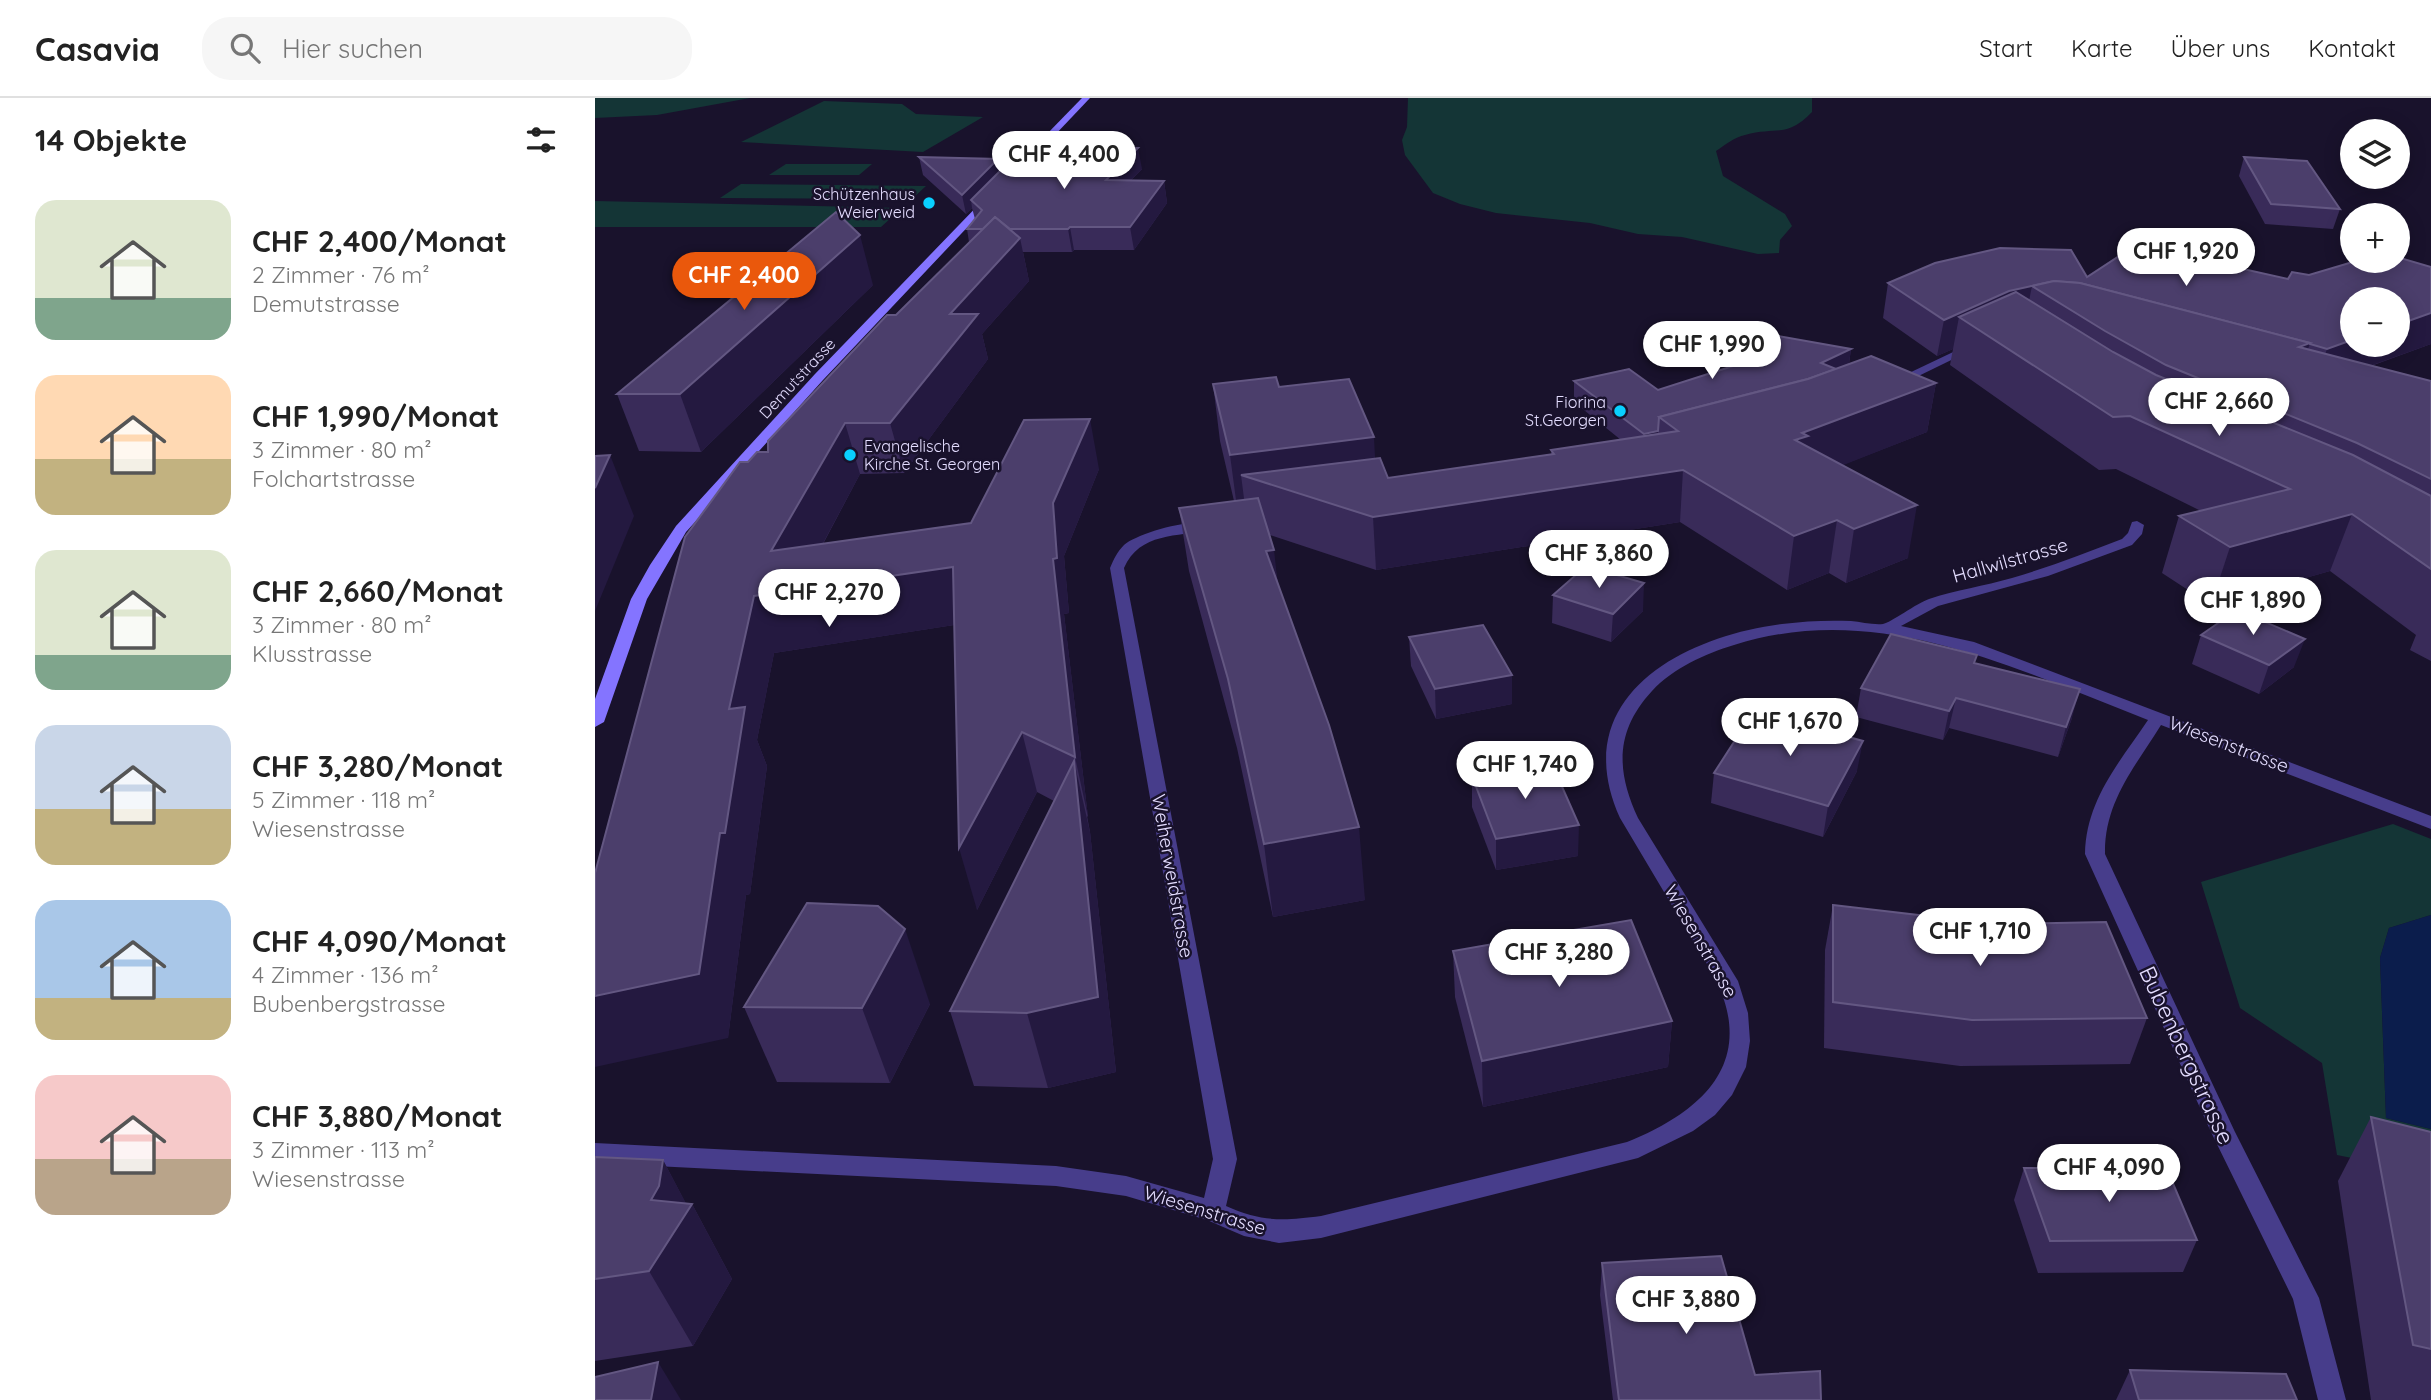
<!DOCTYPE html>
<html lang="de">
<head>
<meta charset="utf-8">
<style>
	:root { --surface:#fff; --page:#f6f6f6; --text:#222; --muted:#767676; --line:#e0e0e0; --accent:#ea580c }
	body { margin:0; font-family:Quicksand,sans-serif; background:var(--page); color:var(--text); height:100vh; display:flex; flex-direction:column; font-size:26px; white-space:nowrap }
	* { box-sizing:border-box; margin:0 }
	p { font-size:23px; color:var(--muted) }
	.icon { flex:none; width:38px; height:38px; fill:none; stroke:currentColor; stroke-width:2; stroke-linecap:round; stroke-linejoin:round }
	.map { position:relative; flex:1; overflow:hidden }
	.sheet { display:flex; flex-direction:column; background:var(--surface); width:595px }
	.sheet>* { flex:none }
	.fabs { position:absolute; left:1745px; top:21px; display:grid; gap:14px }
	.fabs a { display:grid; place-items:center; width:70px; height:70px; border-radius:50%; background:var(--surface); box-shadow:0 4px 18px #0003; font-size:35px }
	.price { position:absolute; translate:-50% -60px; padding:0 16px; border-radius:24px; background:#fff; color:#222; font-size:23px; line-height:46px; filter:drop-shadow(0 2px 4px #0008) }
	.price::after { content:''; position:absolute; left:50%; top:42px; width:21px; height:16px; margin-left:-10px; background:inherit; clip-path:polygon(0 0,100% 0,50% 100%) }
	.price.active { background:var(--accent); color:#fff }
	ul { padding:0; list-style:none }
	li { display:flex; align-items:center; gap:21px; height:175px; padding:0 35px }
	li span { display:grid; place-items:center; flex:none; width:196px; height:140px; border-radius:21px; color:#555 }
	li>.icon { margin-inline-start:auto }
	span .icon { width:84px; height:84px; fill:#fffc; stroke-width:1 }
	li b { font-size:30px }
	h2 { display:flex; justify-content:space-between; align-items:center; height:84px; padding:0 35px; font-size:30px }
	header { display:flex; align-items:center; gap:42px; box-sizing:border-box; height:98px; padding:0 35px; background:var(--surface); border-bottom:2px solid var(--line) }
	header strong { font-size:33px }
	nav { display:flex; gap:38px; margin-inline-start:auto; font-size:24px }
	.search { width:490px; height:63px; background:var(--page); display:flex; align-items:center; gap:18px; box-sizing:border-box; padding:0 24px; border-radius:28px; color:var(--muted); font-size:26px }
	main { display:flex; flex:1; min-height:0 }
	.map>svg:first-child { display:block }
	.green { fill:#143536 }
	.water { fill:#0b1d4c }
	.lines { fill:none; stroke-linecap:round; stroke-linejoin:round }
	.street { fill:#473d8b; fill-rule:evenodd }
	.secondary { fill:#8474ff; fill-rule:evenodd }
	.wall { fill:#392b59 }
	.shaded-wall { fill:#241940 }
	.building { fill:#4b3e6b; stroke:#635782; stroke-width:2 }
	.poi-dot { fill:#09d0ff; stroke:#19122c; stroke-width:2.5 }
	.labels { text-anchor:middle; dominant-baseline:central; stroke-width:5; stroke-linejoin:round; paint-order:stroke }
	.far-poi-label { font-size:16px; fill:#e4ddff; stroke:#19122c; text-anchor:end }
	.far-street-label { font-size:16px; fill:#e4ddff; stroke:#19122c }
	.street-label { font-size:19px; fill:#e4ddff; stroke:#19122c }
	.near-street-label { font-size:23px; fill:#e4ddff; stroke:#19122c }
</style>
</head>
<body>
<header>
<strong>Casavia</strong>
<div class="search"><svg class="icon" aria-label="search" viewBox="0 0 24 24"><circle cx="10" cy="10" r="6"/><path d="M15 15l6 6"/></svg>Hier suchen</div>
<nav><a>Start</a><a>Karte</a><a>Über uns</a><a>Kontakt</a></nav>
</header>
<main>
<section class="sheet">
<h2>14 Objekte<svg class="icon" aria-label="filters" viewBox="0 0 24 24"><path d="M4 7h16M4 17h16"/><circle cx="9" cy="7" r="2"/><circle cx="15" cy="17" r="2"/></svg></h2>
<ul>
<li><span style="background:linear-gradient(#dfe7d0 70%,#7fa58c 0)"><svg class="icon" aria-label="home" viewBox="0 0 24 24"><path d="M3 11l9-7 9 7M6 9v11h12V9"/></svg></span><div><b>CHF 2,400/Monat</b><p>2 Zimmer · 76 m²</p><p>Demutstrasse</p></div></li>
<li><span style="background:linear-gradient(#ffd9b3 60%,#c2b280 0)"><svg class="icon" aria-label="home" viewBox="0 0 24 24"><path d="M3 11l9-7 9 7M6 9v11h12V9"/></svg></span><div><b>CHF 1,990/Monat</b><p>3 Zimmer · 80 m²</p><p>Folchartstrasse</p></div></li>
<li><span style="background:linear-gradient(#dfe7d0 75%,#7fa58c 0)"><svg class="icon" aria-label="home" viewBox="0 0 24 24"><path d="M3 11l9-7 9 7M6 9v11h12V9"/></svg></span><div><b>CHF 2,660/Monat</b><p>3 Zimmer · 80 m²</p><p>Klusstrasse</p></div></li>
<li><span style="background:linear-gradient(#c9d6e8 60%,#c2b280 0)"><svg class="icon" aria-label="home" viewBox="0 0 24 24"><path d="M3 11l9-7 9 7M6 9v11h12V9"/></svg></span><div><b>CHF 3,280/Monat</b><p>5 Zimmer · 118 m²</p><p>Wiesenstrasse</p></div></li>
<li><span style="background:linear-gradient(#a9c7e8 70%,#c2b280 0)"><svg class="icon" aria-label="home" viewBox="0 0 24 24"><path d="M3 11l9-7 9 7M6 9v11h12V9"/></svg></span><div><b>CHF 4,090/Monat</b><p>4 Zimmer · 136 m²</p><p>Bubenbergstrasse</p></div></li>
<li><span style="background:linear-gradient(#f6c9c9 60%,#b9a48a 0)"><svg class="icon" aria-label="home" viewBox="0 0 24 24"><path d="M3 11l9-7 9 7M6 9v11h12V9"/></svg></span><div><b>CHF 3,880/Monat</b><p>3 Zimmer · 113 m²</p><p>Wiesenstrasse</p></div></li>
</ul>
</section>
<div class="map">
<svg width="1836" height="1302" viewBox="0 0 1836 1302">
	<rect width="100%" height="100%" fill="#19122c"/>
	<g class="green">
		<polygon points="0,0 155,0 62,17 0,20"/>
		<path d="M813 0H1217V14C1191 41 1181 28 1150 37 1140 39 1130 47 1121 53L1128 78 1190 116 1197 128 1185 142 1184 155 1163 156 1087 139 1043 136 995 125 901 115 865 106 838 95 810 57 807 42 812 29Z"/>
		<polygon points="229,3 307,6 321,16 388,19 328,54 146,44"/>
		<polygon points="191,66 277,66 264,77 174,77"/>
		<polygon points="146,86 331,88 317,101 125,100"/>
		<polygon points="0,103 307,110 286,129 0,129"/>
		<polygon points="1798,726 1836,741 1836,817 1794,830 1785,860 1791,1020 1836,1031 1836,1076 1742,1057 1727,965 1645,910 1606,784"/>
	</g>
	<polygon class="water" points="1836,817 1836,1031 1791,1020 1785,860 1794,830"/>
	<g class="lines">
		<g class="street">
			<polygon points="1747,135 1753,135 1757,139 1757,148 1747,139"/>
			<polygon points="1375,246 1385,248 1303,288 1293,285"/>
			<path d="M1542 423 1549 427 1547 436 1537 447 1453 478 1343 508 1306 528 1379 544 1836 718V731L1566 627C1540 669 1509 704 1510 756L1640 1034 1724 1200 1751 1302H1723L1698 1201 1616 1034 1490 756C1491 702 1524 665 1553 622 1420 571 1284 501 1139 547 1110 556 1078 570 1057 593 1020 633 1021 673 1043 720L1143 883 1153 915 1155 943 1151 969 1137 997 1120 1017 1098 1033 1043 1060 726 1140 684 1145 649 1138 612 1122 531 1098 461 1088 0 1065V1045L461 1068 531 1078 609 1100 618 1061 515 470C519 461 522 454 529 447 543 435 603 417 617 429L615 432C582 439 545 434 529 470L642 1061 631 1108C667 1124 688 1123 726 1118L1032 1044C1104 1015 1162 967 1121 882 1112 865 1101 848 1091 831 1069 794 1047 757 1025 720 971 601 1085 539 1187 526 1210 523 1233 522 1256 523 1266 524 1278 527 1288 526 1295 525 1322 505 1334 501 1361 492 1389 488 1417 480 1454 469 1491 455 1527 441L1533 435 1537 424Z"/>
		</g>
		<g class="secondary">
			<polygon points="487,0 495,0 422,77 416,77 416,73"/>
			<polygon points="392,98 400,100 228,282 91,434 52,501 9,624 0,629 0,601 36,501 55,467 81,428 220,276"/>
		</g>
	</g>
	<g class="wall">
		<polygon points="324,59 403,61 405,73 547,71 535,83 569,83 572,105 539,152 479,152 477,154 428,154 434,183 387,236 393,261 309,375 265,376 228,446 376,425 504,371 469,458 474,515 469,516 493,719 492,718 495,734 521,974 453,990 379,988 355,913 459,703 442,694 382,812 359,527 179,555 162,642 172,668 155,796 151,797 133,940 153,364 173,354 301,217 374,144 372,131 380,121 377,110 371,116 328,77"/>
		<polygon points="1649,59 1745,111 1738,131 1670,126 1644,78"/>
		<polygon points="1492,179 1836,246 1776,268 1836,283 1836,563 1815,552 1821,537 1735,473 1616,507 1567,475 1584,418 1606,413 1521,371 1504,372 1355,267 1358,251 1342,258 1288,220 1293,185"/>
		<polygon points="278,187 106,354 44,353 22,296"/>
		<polygon points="1256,251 1254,266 1341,285 1332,334 1247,367 1313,460 1251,485 1234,475 1192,492 1085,424 781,472 675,437 683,486 770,802 678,819 642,650 594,473 584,410 639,403 625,343 618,286 684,289 780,361 793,380 956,356 956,352 1026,342 979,304 979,283 1063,292"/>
		<polygon points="958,497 1048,513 1016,544 957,525"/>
		<polygon points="1606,537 1699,569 1664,596 1597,566"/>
		<polygon points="814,539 917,606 841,621 816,568"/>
		<polygon points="1380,565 1477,620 1463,659 1354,630 1348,642 1261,619 1266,590"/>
		<polygon points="1262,673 1228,739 1116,705 1119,675"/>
		<polygon points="877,678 983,758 901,772 877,709"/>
		<polygon points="1238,807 1354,827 1552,920 1535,966 1365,968 1229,950 1230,852"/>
		<polygon points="858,853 1077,923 1073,969 888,1009 860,899"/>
		<polygon points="335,906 295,985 182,984 149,909"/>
		<polygon points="1776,1019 1836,1034 1836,1302 1776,1302 1743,1083"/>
		<polygon points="0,1059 68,1062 91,1106 97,1106 137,1181 98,1248 0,1263"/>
		<polygon points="1429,1070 1602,1142 1588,1174 1443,1175 1419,1102"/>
		<polygon points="1007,1165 1160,1277 1226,1302 1018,1302 1005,1197"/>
		<polygon points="1535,1272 1702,1302 1521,1302"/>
	</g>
	<g class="shaded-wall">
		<polygon points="543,50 547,71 514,104 511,82"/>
		<polygon points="403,61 406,80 376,102 377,110 371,116 367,97"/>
		<polygon points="569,83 572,105 539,152 535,129"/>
		<polygon points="475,129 479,152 477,154 473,131"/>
		<polygon points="265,137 278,187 106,354 85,296"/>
		<polygon points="425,140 434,183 387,236 393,261 309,375 295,325 355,216"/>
		<polygon points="1437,188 1430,223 1364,219 1358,251 1342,258 1349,222 1414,193"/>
		<polygon points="1836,215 1836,246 1719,288 1732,251 1757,242 1757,247 1802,247 1802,227"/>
		<polygon points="1715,245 1699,295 1704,249"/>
		<polygon points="1256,251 1253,272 1224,285 1226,265"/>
		<polygon points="1341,285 1332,334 1208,383 1200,342 1207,335"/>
		<polygon points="495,321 504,371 469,458 474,515 469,516 493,719 480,659 458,461 458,405"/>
		<polygon points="250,325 265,376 203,492 358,469 372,525 179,555 162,642 172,668 155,796 151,797 133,940 0,969 0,898 134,611 159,498 176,453"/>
		<polygon points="1063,333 1061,355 1047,358 1049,336"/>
		<polygon points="779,339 782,399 646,377 651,416 643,417 635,357"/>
		<polygon points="15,357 39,418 0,513 0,390"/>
		<polygon points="1088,372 1085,424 781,472 778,419"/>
		<polygon points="1322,407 1313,460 1251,485 1259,431"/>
		<polygon points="1757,416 1735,473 1616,507 1635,449"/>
		<polygon points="1242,422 1234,475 1192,492 1199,438"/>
		<polygon points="679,452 686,516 671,453"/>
		<polygon points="1049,485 1048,513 1016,544 1018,516"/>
		<polygon points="1710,541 1699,569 1664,596 1674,567"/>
		<polygon points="917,577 917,606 841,621 840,591"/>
		<polygon points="1485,591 1477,620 1463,659 1471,629"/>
		<polygon points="1361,600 1354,630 1348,642 1354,613"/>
		<polygon points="427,634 442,694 382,812 364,750"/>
		<polygon points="1268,643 1262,673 1228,739 1233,708"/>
		<polygon points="479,663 495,734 521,974 453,990 432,915"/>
		<polygon points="984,727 983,758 901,772 901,741"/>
		<polygon points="764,729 770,802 678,819 669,746"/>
		<polygon points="310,831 335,906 295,985 267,910"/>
		<polygon points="1077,923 1073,969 888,1009 887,963"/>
		<polygon points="68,1062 94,1111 97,1106 137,1181 98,1248 54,1173 56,1102"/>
		<polygon points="63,1264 86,1302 56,1302"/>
	</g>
	<g class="building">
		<polygon points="458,48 543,50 511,82 569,83 535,129 475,129 473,131 415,131 400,119 388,131 372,131 387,112 376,102 419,59 446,60"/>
		<polygon points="324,59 403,61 367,97"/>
		<polygon points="1649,59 1712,63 1745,111 1676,106"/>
		<polygon points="241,114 265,137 85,296 22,296"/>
		<polygon points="400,119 425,140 355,216 383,216 295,325 250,325 176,453 376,425 429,322 495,321 458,405 462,460 458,461 480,659 427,634 364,750 358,469 159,498 134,611 150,609 130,735 125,735 104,876 0,898 0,775 90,439 145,364 153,364 162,354 173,354 173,343 292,217 301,217"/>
		<polygon points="1541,147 1693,181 1697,174 1714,177 1761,163 1802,163 1802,159 1836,169 1836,215 1802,227 1802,201 1757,201 1757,242 1732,251 1715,246 1715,245 1485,185 1459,183 1414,193 1349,222 1293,185 1340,165 1405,150 1476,152 1492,179"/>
		<polygon points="1459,183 1485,185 1715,245 1704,249 1836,283 1836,381 1762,345 1571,267 1510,233 1437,188"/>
		<polygon points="1421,194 1518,254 1561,277 1758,357 1836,398 1836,471 1757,416 1635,449 1584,418 1695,391 1535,318 1518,319 1364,219"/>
		<polygon points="1172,236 1256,251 1226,265 1241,271 1213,281 1064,319 1063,333 1049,336 979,283 1034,271 1063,292 1141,267"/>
		<polygon points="1276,258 1341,285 1207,335 1213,338 1200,342 1322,407 1259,431 1242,422 1199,438 1088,372 778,419 646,377 785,360 793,380 959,356 956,352 1083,333 1064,319 1213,281"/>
		<polygon points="681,279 684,289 754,281 779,339 635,357 618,286"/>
		<polygon points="15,357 0,390 0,358"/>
		<polygon points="663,400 679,452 671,453 734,627 764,729 669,746 633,581 584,410"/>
		<polygon points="991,468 1049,485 1018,516 958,497"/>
		<polygon points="1642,512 1710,541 1674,567 1606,537"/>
		<polygon points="888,527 917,577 840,591 814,539"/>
		<polygon points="1296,536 1382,557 1379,565 1485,591 1471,629 1361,600 1354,613 1266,590"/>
		<polygon points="1159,613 1268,643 1233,708 1119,675"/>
		<polygon points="479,663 503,899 432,915 355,913"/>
		<polygon points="957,666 984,727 901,741 877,678"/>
		<polygon points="212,805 283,808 310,831 267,910 149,909"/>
		<polygon points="1238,807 1349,820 1354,827 1511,824 1552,920 1377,922 1238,904"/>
		<polygon points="1036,822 1077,923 887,963 858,853"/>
		<polygon points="1776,1019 1836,1034 1836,1251 1818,1247"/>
		<polygon points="0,1059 68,1062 64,1088 56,1102 97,1106 54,1173 0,1181"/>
		<polygon points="1571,1069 1602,1142 1455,1143 1429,1070"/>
		<polygon points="1126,1158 1160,1277 1225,1273 1226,1302 1024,1302 1007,1165"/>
		<polygon points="63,1264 56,1302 0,1302 0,1279"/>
		<polygon points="1535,1272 1691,1276 1702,1302 1544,1302"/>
	</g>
	<g class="poi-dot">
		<circle cx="334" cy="105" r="7"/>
		<circle cx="1025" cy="313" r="7"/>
		<circle cx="255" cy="357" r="7"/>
	</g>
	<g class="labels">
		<g class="far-poi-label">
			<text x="320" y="96">Schützenhaus<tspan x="320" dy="18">Weierweid</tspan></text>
			<text x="1011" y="304">Fiorina<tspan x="1011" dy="18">St.Georgen</tspan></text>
			<text x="269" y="348" text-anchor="start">Evangelische<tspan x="269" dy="18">Kirche St. Georgen</tspan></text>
		</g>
		<g class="far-street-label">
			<text transform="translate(202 280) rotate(-47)">Demutstrasse</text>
		</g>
		<g class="street-label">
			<text transform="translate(1415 462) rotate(-16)">Hallwilstrasse</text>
			<text transform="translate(1634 646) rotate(21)">Wiesenstrasse</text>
			<text transform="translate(578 778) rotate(80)">Weiherweidstrasse</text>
			<text transform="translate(1106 843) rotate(60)">Wiesenstrasse</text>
			<text transform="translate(610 1112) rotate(17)">Wiesenstrasse</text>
		</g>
		<g class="near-street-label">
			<text transform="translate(1592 957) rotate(65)">Bubenbergstrasse</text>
		</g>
	</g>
</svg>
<div class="fabs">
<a><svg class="icon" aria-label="layers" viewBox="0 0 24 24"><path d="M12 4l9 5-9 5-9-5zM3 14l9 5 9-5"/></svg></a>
<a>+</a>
<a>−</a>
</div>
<b class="price" style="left:469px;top:93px">CHF 4,400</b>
<b class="price" style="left:1591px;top:190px">CHF 1,920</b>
<b class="price active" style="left:149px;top:214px">CHF 2,400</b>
<b class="price" style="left:1117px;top:283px">CHF 1,990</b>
<b class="price" style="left:1624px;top:340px">CHF 2,660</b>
<b class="price" style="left:1004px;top:492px">CHF 3,860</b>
<b class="price" style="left:234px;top:531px">CHF 2,270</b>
<b class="price" style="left:1658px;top:539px">CHF 1,890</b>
<b class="price" style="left:1195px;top:660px">CHF 1,670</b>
<b class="price" style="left:930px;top:703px">CHF 1,740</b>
<b class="price" style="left:1385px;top:870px">CHF 1,710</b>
<b class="price" style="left:964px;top:891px">CHF 3,280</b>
<b class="price" style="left:1514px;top:1106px">CHF 4,090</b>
<b class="price" style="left:1091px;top:1238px">CHF 3,880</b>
</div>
</main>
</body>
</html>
